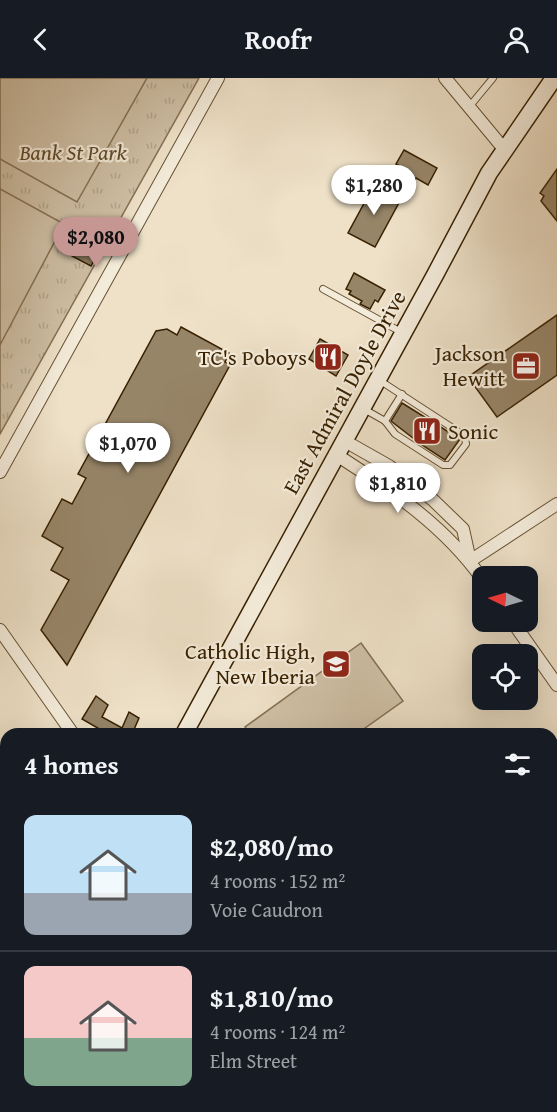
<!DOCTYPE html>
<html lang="en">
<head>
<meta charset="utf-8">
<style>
	:root { --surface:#171b24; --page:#242831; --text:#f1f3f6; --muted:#9ea1a6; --line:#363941; --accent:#c59692 }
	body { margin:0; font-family:"Gentium Book Plus",serif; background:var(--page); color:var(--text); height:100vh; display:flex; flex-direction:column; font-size:22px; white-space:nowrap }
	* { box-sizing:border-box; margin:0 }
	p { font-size:20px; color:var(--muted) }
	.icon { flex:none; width:33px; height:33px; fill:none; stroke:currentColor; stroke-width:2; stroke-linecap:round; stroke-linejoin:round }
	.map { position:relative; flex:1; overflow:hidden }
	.details { position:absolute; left:0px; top:650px; width:558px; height:386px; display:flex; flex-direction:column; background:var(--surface); border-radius:18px 18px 0 0; box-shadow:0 6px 24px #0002 }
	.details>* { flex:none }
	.needle { width:39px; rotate:275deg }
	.tools { position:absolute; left:472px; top:488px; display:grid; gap:12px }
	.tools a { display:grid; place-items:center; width:66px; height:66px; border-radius:12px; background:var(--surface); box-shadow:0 6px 24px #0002; font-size:30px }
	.price { position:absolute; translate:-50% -51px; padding:0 14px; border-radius:21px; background:#fff; color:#222; font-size:20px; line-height:39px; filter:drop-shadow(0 2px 3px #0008) }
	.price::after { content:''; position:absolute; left:50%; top:36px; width:18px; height:14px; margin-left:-9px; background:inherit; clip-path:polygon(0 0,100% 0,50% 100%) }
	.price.current { background:var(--accent); color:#111 }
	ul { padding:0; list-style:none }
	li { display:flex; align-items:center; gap:18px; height:150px; padding:0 24px }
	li+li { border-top:2px solid var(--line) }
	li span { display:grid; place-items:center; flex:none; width:168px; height:120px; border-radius:12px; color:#555 }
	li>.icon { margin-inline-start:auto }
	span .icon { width:72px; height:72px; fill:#fffc; stroke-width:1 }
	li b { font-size:26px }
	h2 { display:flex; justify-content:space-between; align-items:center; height:72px; padding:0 24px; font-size:26px }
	header { display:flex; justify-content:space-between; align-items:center; height:78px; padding:0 24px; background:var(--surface); font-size:27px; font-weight:700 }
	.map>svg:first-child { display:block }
	.park { fill:url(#park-tufts); stroke:#847053; stroke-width:1.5 }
	.garden { fill:#cfc0a6; stroke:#847053; stroke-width:1.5 }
	.building { fill:#978568; stroke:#382100; stroke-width:1.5 }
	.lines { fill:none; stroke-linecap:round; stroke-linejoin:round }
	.lane-casing { stroke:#665132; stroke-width:8 }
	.street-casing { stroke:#665132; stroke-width:14 }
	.secondary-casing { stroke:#382100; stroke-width:19 }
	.lane { stroke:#f4ecdb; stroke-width:6 }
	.street { stroke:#f4ecdb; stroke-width:12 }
	.secondary { stroke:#f4ecdb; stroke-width:16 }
	.labels { text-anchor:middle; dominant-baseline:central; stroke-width:4.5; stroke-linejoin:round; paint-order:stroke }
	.park-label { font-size:22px; font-style:italic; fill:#5e492a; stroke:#f4ecdb }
	.poi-label { font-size:22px; fill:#382100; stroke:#f4ecdb; text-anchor:end }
	.street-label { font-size:22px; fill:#382100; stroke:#f4ecdb }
</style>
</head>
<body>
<header><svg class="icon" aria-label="back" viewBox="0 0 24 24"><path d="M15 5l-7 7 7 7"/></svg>Roofr<svg class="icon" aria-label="person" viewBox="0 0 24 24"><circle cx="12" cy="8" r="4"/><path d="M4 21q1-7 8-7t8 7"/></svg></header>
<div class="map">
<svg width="557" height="1034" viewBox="0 0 557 1034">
	<defs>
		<pattern id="park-tufts" width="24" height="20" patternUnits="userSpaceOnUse" patternTransform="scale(1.5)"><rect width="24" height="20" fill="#cfc0a6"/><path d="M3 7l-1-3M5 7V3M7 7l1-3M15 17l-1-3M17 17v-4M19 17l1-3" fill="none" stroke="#b2a58d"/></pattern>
	</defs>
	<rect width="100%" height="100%" fill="#eee1c8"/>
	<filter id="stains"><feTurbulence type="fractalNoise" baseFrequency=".00333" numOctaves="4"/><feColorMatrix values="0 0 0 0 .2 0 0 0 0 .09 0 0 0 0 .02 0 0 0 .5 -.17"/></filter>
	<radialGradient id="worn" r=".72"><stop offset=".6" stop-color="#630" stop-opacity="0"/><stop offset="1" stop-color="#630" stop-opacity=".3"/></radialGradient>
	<polygon class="park" points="0,0 199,0 0,356"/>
	<g class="garden">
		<polygon points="0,0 147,0 77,124 0,81"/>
		<polygon points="0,111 64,146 0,267"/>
		<polygon points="361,565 403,623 358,655 249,655 245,649"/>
		<polygon points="552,816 557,823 557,908 552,911"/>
	</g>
	<g class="building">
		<polygon points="404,72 437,90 428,107 416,100 414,103 407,99 408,96 399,91 401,89 396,86"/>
		<polygon points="557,91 557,143 541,123 544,118 540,115"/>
		<polygon points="374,107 401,121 375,169 348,155"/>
		<polygon points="88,148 107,158 91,188 72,178"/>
		<polygon points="354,195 385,212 378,224 375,222 370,231 360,226 362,223 349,216 351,213 346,211"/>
		<polygon points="557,237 557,297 497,339 468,299"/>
		<polygon points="181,249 229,275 225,284 230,287 67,587 41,552 69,502 51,492 63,470 42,458 62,421 72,426 86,400 78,396 156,253 167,251 177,257"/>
		<polygon points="320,261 348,277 336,298 309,281"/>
		<polygon points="402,325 460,361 445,382 422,367 391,343"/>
		<polygon points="96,618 108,627 102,639 122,650 129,634 139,640 132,656 108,656 82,641"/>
	</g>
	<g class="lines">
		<g class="lane-casing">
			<g id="lane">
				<polyline points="469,29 493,0"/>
				<polyline points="323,211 401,254"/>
				<polyline points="364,331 385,343 395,356 443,387 450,387 466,366 465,358 379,302"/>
				<polyline points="385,343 402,316"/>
				<polyline points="259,1029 270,1034"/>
				<polyline points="520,1034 521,1029"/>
			</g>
		</g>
		<g class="street-casing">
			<g id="street">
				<polyline points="445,0 504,71"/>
				<polyline points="343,362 389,388 433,422 463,451 470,483"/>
				<path d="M335 376C390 411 445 448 483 502"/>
				<polyline points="0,394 218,0"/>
				<polyline points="470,483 557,426"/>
				<polyline points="512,543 557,607"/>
				<polyline points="0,552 73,656"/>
				<polyline points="0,916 6,924"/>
				<polyline points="85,1029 88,1034"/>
			</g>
		</g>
		<g class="secondary-casing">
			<g id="secondary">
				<polyline points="184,656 435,197 489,95 554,0"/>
				<polyline points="0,989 6,978"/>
			</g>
		</g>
		<use href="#lane" class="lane"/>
		<use href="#street" class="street"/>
		<use href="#secondary" class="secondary"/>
	</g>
	<defs>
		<g id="restaurant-square" transform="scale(1.5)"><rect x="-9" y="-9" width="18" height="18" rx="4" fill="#8f2418" stroke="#f4ecdb"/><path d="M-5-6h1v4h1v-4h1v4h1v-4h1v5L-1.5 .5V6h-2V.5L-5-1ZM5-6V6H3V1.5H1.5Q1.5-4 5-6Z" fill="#fff"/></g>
		<g id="office-square" transform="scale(1.5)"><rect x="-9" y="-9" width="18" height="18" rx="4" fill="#8f2418" stroke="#f4ecdb"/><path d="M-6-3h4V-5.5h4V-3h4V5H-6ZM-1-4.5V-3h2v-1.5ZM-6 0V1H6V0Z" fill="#fff"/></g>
		<g id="school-square" transform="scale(1.5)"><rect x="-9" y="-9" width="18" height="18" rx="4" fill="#8f2418" stroke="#f4ecdb"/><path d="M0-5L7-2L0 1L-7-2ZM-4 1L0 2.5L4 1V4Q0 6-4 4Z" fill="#fff"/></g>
	</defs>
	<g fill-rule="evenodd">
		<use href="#restaurant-square" x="328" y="279"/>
		<use href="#office-square" x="526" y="288"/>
		<use href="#restaurant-square" x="427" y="353"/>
		<use href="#school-square" x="336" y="586"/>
	</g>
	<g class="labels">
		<g class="park-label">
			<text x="73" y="74">Bank St Park</text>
		</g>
		<g class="poi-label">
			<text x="505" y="275">Jackson<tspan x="505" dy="25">Hewitt</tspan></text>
			<text x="307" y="279">TC's Poboys</text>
			<text x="448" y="353" text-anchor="start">Sonic</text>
			<text x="315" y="573">Catholic High,<tspan x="315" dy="25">New Iberia</tspan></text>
		</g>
		<g class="street-label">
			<text transform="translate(344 314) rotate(-61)">East Admiral Doyle Drive</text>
		</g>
	</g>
	<rect width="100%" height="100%" filter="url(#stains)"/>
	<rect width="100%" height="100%" fill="url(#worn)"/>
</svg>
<div class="tools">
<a><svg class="needle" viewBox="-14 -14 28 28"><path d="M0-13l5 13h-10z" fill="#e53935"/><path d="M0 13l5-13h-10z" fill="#9ea1a6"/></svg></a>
<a><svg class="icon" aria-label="locate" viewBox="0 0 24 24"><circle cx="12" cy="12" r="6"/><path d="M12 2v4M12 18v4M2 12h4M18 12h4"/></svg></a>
</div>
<b class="price" style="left:374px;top:138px">$1,280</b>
<b class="price current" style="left:96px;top:190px">$2,080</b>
<b class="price" style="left:128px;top:396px">$1,070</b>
<b class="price" style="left:398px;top:436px">$1,810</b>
<section class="details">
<h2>4 homes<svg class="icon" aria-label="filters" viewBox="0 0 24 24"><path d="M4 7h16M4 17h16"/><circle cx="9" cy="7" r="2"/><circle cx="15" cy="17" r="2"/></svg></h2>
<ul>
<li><span style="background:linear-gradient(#bfe0f5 65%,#9aa5b1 0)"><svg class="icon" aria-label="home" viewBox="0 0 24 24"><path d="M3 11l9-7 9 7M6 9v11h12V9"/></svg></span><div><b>$2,080/mo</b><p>4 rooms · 152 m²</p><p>Voie Caudron</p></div></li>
<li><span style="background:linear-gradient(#f6c9c9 60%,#7fa58c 0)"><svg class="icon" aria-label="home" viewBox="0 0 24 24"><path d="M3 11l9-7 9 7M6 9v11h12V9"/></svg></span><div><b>$1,810/mo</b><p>4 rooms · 124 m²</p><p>Elm Street</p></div></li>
</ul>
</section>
</div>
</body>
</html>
